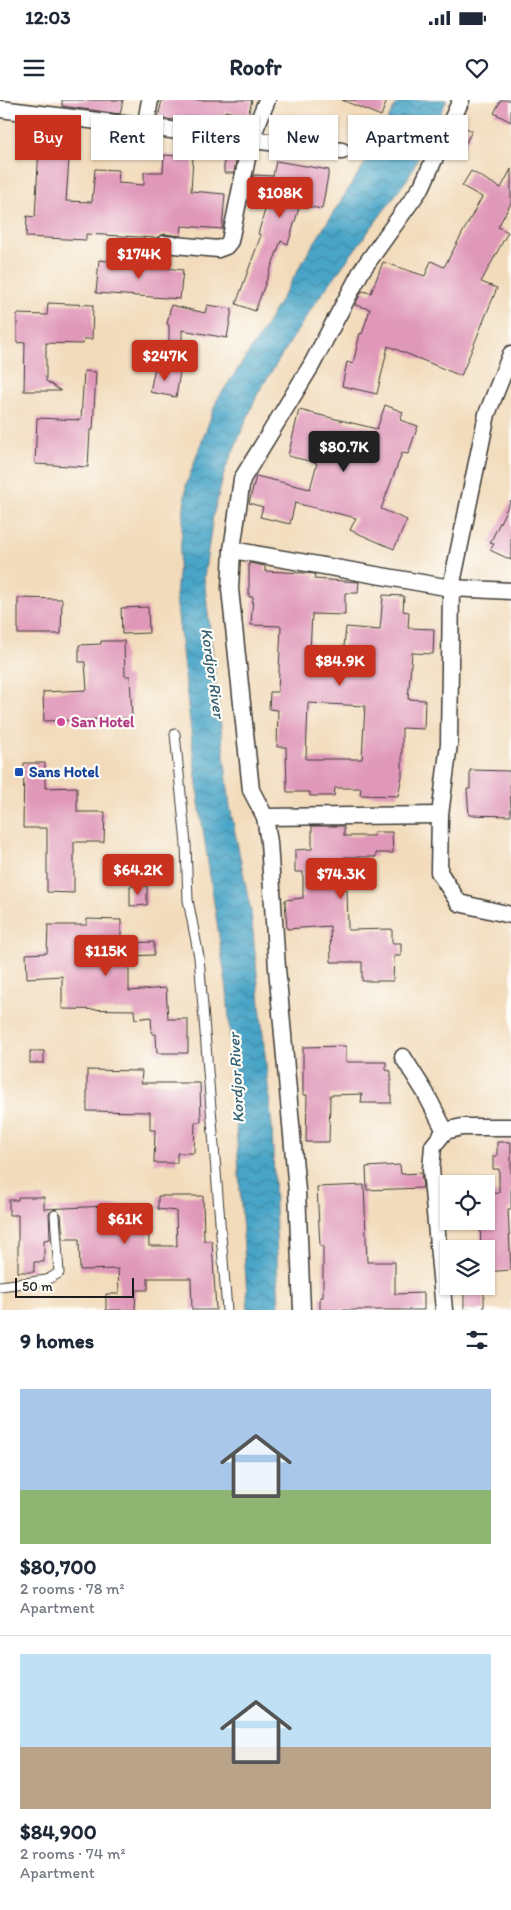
<!DOCTYPE html>
<html lang="en">
<head>
<meta charset="utf-8">
<style>
	:root { --surface:#fff; --page:#f6f6f7; --text:#1f2937; --muted:#747a83; --line:#e0e1e3; --accent:#c8321e }
	body { margin:0; font-family:Itim,sans-serif; background:var(--page); color:var(--text); height:100vh; display:flex; flex-direction:column; font-size:19px; white-space:nowrap }
	* { box-sizing:border-box; margin:0 }
	p { font-size:16px; color:var(--muted) }
	.icon { flex:none; width:28px; height:28px; fill:none; stroke:currentColor; stroke-width:2; stroke-linecap:round; stroke-linejoin:round }
	.map { position:relative; height:1210px; overflow:hidden }
	.side { display:flex; flex-direction:column; background:var(--surface); flex:1 }
	.side>* { flex:none }
	.banner { position:absolute; left:15px; top:15px; width:481px; height:45px; display:flex; gap:10px }
	.fabs { position:absolute; left:440px; top:1075px; display:grid; gap:10px }
	.fabs a { display:grid; place-items:center; width:55px; height:55px; border-radius:0px; background:var(--surface); box-shadow:0 1px 4px #0004; font-size:25px }
	.scale { position:absolute; left:15px; bottom:12px; width:119px; box-sizing:border-box; padding-left:5px; border:2px solid #1c1c1c; border-top:0; font-size:14px; line-height:18px; white-space:nowrap; color:#1c1c1c; -webkit-text-stroke:4px #fdfcf7; paint-order:stroke }
	.price { position:absolute; translate:-50% -42px; padding:0 11px; border-radius:5px; background:var(--accent); color:#fff; font-size:16px; line-height:32px; filter:drop-shadow(0 1px 2px #0008) }
	.price::after { content:''; position:absolute; left:50%; top:30px; width:15px; height:11px; margin-left:-8px; background:inherit; clip-path:polygon(0 0,100% 0,50% 100%) }
	.price.active { background:#222; color:#fff }
	ul { padding:0; list-style:none }
	li { display:grid; align-content:center; gap:10px; height:265px; padding:0 20px }
	li+li { border-top:1px solid var(--line) }
	li span { display:grid; place-items:center; height:155px; border-radius:0px; color:#555 }
	li>.icon { margin-inline-start:auto }
	span .icon { width:90px; height:90px; fill:#fffc; stroke-width:1 }
	li b { font-size:21px }
	h2 { display:flex; justify-content:space-between; align-items:center; height:60px; padding:0 20px; font-size:21px }
	.tag { padding:0 18px; border-radius:0px; background:var(--surface); box-shadow:0 1px 4px #0004; font-size:18px; line-height:45px }
	.tag.active { background:var(--accent); color:#fff }
	.status { display:flex; justify-content:space-between; align-items:center; height:35px; padding:0 25px; background:var(--surface); direction:ltr }
	.status svg { height:14px; fill:currentColor }
	header { display:flex; justify-content:space-between; align-items:center; height:65px; padding:0 20px; background:var(--surface); font-size:22px; font-weight:700 }
	.map>svg:first-child { display:block }
	.water { fill:url(#water-waves); stroke:#326072 }
	.building { fill:#e098b9; fill-rule:evenodd }
	.lines { fill:none; stroke-linecap:round; stroke-linejoin:round }
	.lane-casing { stroke:#3c3934; stroke-width:11 }
	.street-casing { stroke:#3c3934; stroke-width:19 }
	.lane { stroke:#fff; stroke-width:9 }
	.street { stroke:#fff; stroke-width:16 }
	.hotel-dot { fill:#d1479c; stroke:#fdfcf7; stroke-width:2 }
	.transit-dot { fill:#1a4fb4; stroke:#fdfcf7; stroke-width:2 }
	.labels { text-anchor:middle; dominant-baseline:central; stroke-width:4.5; stroke-linejoin:round; paint-order:stroke }
	.hotel-label { font-size:15px; font-weight:bold; fill:#b23c85; stroke:#fdfcf7; text-anchor:start }
	.transit-label { font-size:15px; font-weight:bold; fill:#164399; stroke:#fdfcf7; text-anchor:start }
	.water-label { font-size:16px; font-style:italic; fill:#326072; stroke:#fdfcf7 }
</style>
</head>
<body>
<div class="status"><b>12:03</b><svg viewBox="0 0 49 12"><path d="M0 12V9h3v3zM5 12V6h3v6zM10 12V3h3v9zM15 12V0h3v12zM26 1h20v11H26zM47 4h2v5h-2z"/></svg></div>
<header><svg class="icon" aria-label="menu" viewBox="0 0 24 24"><path d="M4 6h16M4 12h16M4 18h16"/></svg>Roofr<svg class="icon" aria-label="heart" viewBox="0 0 24 24"><path d="M12 20l-8-8c-3-5 5-10 8-4 3-6 11-1 8 4z"/></svg></header>
<div class="map">
<svg width="511" height="1210" viewBox="0 0 511 1210">
	<defs>
		<pattern id="water-waves" width="16" height="10" patternUnits="userSpaceOnUse" patternTransform="scale(1.25)"><rect width="16" height="10" fill="#49a5c7"/><path d="M0 5q4-4 8 0t8 0" fill="none" stroke="#3c86a1"/></pattern>
	</defs>
	<rect width="100%" height="100%" fill="#fdfcf7"/>
	<filter id="ink" filterUnits="userSpaceOnUse"><feTurbulence type="fractalNoise" baseFrequency=".02" numOctaves="2"/><feDisplacementMap in="SourceGraphic" scale="10" xChannelSelector="R" yChannelSelector="G"/><feConvolveMatrix kernelMatrix="1 2 1 2 8 2 1 2 1" color-interpolation-filters="sRGB"/></filter>
	<filter id="wash" filterUnits="userSpaceOnUse"><feTurbulence type="fractalNoise" baseFrequency=".0096" numOctaves="4" result="noise"/><feDisplacementMap in="SourceGraphic" scale="20" xChannelSelector="R" yChannelSelector="G"/><feGaussianBlur stdDeviation="1.12" result="paint"/><feColorMatrix in="noise" values="0 0 0 0 0 0 0 0 0 0 0 0 0 0 0 0 0 1.4 0 .05"/><feComposite in="paint" operator="in"/></filter>
	<g filter="url(#wash)">
		<rect width="100%" height="100%" fill="#f2dbbb"/>
		<polygon class="water" points="398,0 447,0 408,78 313,206 258,293 225,370 213,416 204,478 230,707 251,812 272,1026 279,1210 248,1210 227,890 199,703 176,497 186,385 217,300 259,237 309,151 365,63"/>
		<g id="blocks">
			<g class="building">
				<polygon points="62,0 123,0 120,14 62,6"/>
				<polygon points="162,0 252,0 248,16 225,11 222,26 158,18"/>
				<polygon points="342,0 387,0 381,16"/>
				<polygon points="501,0 511,0 511,22 494,13"/>
				<polygon points="460,25 472,31 462,50 452,44"/>
				<polygon points="40,30 71,33 66,101 92,102 95,69 119,70 118,83 144,85 144,72 163,72 164,55 193,57 191,91 225,94 222,129 182,126 181,136 164,134 156,138 86,134 86,140 26,137 27,116 35,117"/>
				<polygon points="224,53 237,53 234,73 224,73"/>
				<polygon points="276,61 329,70 322,109 300,105 288,144 281,141 255,211 236,204 261,135 258,134 270,93 253,92 254,75 273,76"/>
				<polygon points="511,69 511,103 498,127 508,132 481,182 497,188 461,276 388,246 377,294 342,286 347,262 353,264 360,233 362,234 370,209 355,205 362,191 371,193 383,162 425,176 431,161 444,167 482,97 462,86 471,71 501,88"/>
				<polygon points="99,160 183,170 180,199 96,193"/>
				<polygon points="48,203 93,205 92,239 84,239 83,244 46,243 46,281 61,291 24,291 25,242 17,243 17,214 47,215"/>
				<polygon points="171,205 205,213 207,205 232,209 227,238 182,230 182,244 169,244 169,225 167,224"/>
				<polygon points="155,267 180,272 176,297 150,292"/>
				<polygon points="84,271 96,272 93,330 90,330 88,367 35,364 37,318 81,320"/>
				<polygon points="385,305 403,312 400,320 418,326 408,354 402,353 381,409 407,420 394,449 350,430 356,418 295,403 290,424 260,417 263,407 249,403 256,376 310,389 317,363 288,356 299,310 377,329"/>
				<polygon points="511,400 511,460 490,450 494,444 490,443"/>
				<path d="M249 463 265 466V471L304 473 315 474 314 479 359 482 358 493H345V515L312 514 310 551H312V556L343 557 346 527 380 530 383 495 404 496 403 511 409 512 408 528 434 529 433 554 412 553 408 599 425 600 424 629 402 628V677L398 696 360 695 361 688H335L334 696H310V692H287L286 647H277L278 610 269 609 270 592H278L281 526 251 525 253 497H249ZM308 603 365 606 362 659H306Z"/>
				<polygon points="18,498 62,499 61,534 18,534"/>
				<polygon points="148,507 149,533 122,534 121,508"/>
				<polygon points="101,541 124,541 125,576 130,576 132,618 44,621 43,592 87,590 85,562 79,562 79,545 101,544"/>
				<polygon points="24,663 45,663 45,688 77,687 77,712 105,712 104,742 74,742 74,793 47,792 47,728 23,728"/>
				<polygon points="470,670 510,671 511,716 469,715 467,689 470,689"/>
				<polygon points="312,726 344,726 344,736 374,736 374,732 392,732 393,753 376,753 376,757 344,757 345,789 347,789 348,830 392,829 392,843 401,843 401,856 394,856 393,881 362,881 362,862 331,862 330,826 287,829 285,800 303,798 303,772 295,772 295,750 312,749"/>
				<polygon points="130,786 147,786 147,805 130,806"/>
				<polygon points="87,819 121,820 121,843 154,842 154,855 129,856 129,891 166,888 168,919 188,919 188,953 157,953 156,934 152,934 151,917 135,919 134,910 62,909 62,876 27,878 26,854 47,853 48,825 87,825"/>
				<polygon points="346,946 346,962 386,962 386,970 391,971 391,1003 361,1003 362,994 330,995 329,1042 306,1042 307,995 303,995 303,947"/>
				<rect x="30" y="951" width="14" height="12"/>
				<polygon points="87,970 142,971 141,983 200,983 201,1022 195,1022 194,1053 177,1053 177,1063 154,1063 155,1030 150,1030 150,1012 87,1011"/>
				<polygon points="497,1042 511,1042 511,1109 508,1109 511,1170 486,1172 486,1149 481,1149 480,1121 486,1121 486,1094 499,1093 499,1069 493,1069 493,1056 497,1056"/>
				<polygon points="400,1065 401,1074 421,1073 423,1088 367,1090 366,1067"/>
				<polygon points="364,1085 367,1162 395,1162 395,1194 424,1193 424,1210 320,1210 320,1197 323,1197 323,1146 320,1146 317,1087"/>
				<polygon points="158,1096 203,1096 204,1141 212,1141 216,1210 192,1210 191,1178 148,1178 148,1190 136,1190 135,1210 106,1210 106,1194 119,1194 118,1169 80,1170 79,1139 63,1139 61,1114 55,1109 49,1113 50,1139 44,1140 44,1162 34,1162 34,1172 18,1172 18,1115 9,1115 9,1100 18,1100 18,1097 44,1097 44,1109 148,1104 149,1146 177,1146 176,1111 158,1109"/>
				<rect x="464" y="1186" width="20" height="24"/>
			</g>
		</g>
	</g>
	<g filter="url(#ink)">
		<use href="#blocks" fill-opacity="0" stroke="#3c3934" stroke-width="1"/>
		<g class="lines">
			<g class="lane-casing">
				<g id="lane">
					<polyline points="175,634 186,744 188,800 199,857 227,1210"/>
					<polyline points="0,1186 47,1180 59,1173 55,1115"/>
				</g>
			</g>
			<g class="street-casing">
				<g id="street">
					<polyline points="0,9 342,51"/>
					<polyline points="145,28 150,0"/>
					<polyline points="164,144 218,149 226,146 230,141 251,39 267,0"/>
					<polyline points="511,254 487,314 451,488 449,644 440,715 439,772 459,803 511,815"/>
					<polyline points="232,450 451,488 511,491"/>
					<polyline points="265,717 440,715"/>
					<polyline points="403,957 425,992 445,1031"/>
					<polyline points="302,1210 297,1091 277,868 269,742 265,717 251,690 230,489 232,450 242,379 311,266 362,170 422,86 461,0"/>
					<polyline points="444,1210 431,1069 433,1046 445,1031 462,1027 511,1027"/>
				</g>
			</g>
			<use href="#lane" class="lane"/>
			<use href="#street" class="street"/>
		</g>
	</g>
	<circle class="hotel-dot" cx="61" cy="622" r="5"/>
	<rect class="transit-dot" x="14" y="667" width="10" height="10" rx="2.5"/>
	<g class="labels">
		<g class="hotel-label">
			<text x="71" y="622">San Hotel</text>
		</g>
		<g class="transit-label">
			<text x="29" y="672">Sans Hotel</text>
		</g>
		<g class="water-label">
			<text transform="translate(213 573) rotate(82)">Kordjor River</text>
			<text transform="translate(236 978) rotate(-93)">Kordjor River</text>
		</g>
	</g>
</svg>
<div class="fabs">
<a><svg class="icon" aria-label="locate" viewBox="0 0 24 24"><circle cx="12" cy="12" r="6"/><path d="M12 2v4M12 18v4M2 12h4M18 12h4"/></svg></a>
<a><svg class="icon" aria-label="layers" viewBox="0 0 24 24"><path d="M12 4l9 5-9 5-9-5zM3 14l9 5 9-5"/></svg></a>
</div>
<div class="scale">50 m</div>
<b class="price" style="left:280px;top:119px">$108K</b>
<b class="price" style="left:139px;top:180px">$174K</b>
<b class="price" style="left:165px;top:282px">$247K</b>
<b class="price active" style="left:344px;top:373px">$80.7K</b>
<b class="price" style="left:340px;top:587px">$84.9K</b>
<b class="price" style="left:138px;top:796px">$64.2K</b>
<b class="price" style="left:341px;top:800px">$74.3K</b>
<b class="price" style="left:106px;top:877px">$115K</b>
<b class="price" style="left:125px;top:1145px">$61K</b>
<div class="banner">
<a class="tag active">Buy</a>
<a class="tag">Rent</a>
<a class="tag">Filters</a>
<a class="tag">New</a>
<a class="tag">Apartment</a>
</div>
</div>
<section class="side">
<h2>9 homes<svg class="icon" aria-label="filters" viewBox="0 0 24 24"><path d="M4 7h16M4 17h16"/><circle cx="9" cy="7" r="2"/><circle cx="15" cy="17" r="2"/></svg></h2>
<ul>
<li><span style="background:linear-gradient(#a9c7e8 65%,#8fb573 0)"><svg class="icon" aria-label="home" viewBox="0 0 24 24"><path d="M3 11l9-7 9 7M6 9v11h12V9"/></svg></span><div><b>$80,700</b><p>2 rooms · 78 m²</p><p>Apartment</p></div></li>
<li><span style="background:linear-gradient(#bfe0f5 60%,#b9a48a 0)"><svg class="icon" aria-label="home" viewBox="0 0 24 24"><path d="M3 11l9-7 9 7M6 9v11h12V9"/></svg></span><div><b>$84,900</b><p>2 rooms · 74 m²</p><p>Apartment</p></div></li>
</ul>
</section>
</body>
</html>
